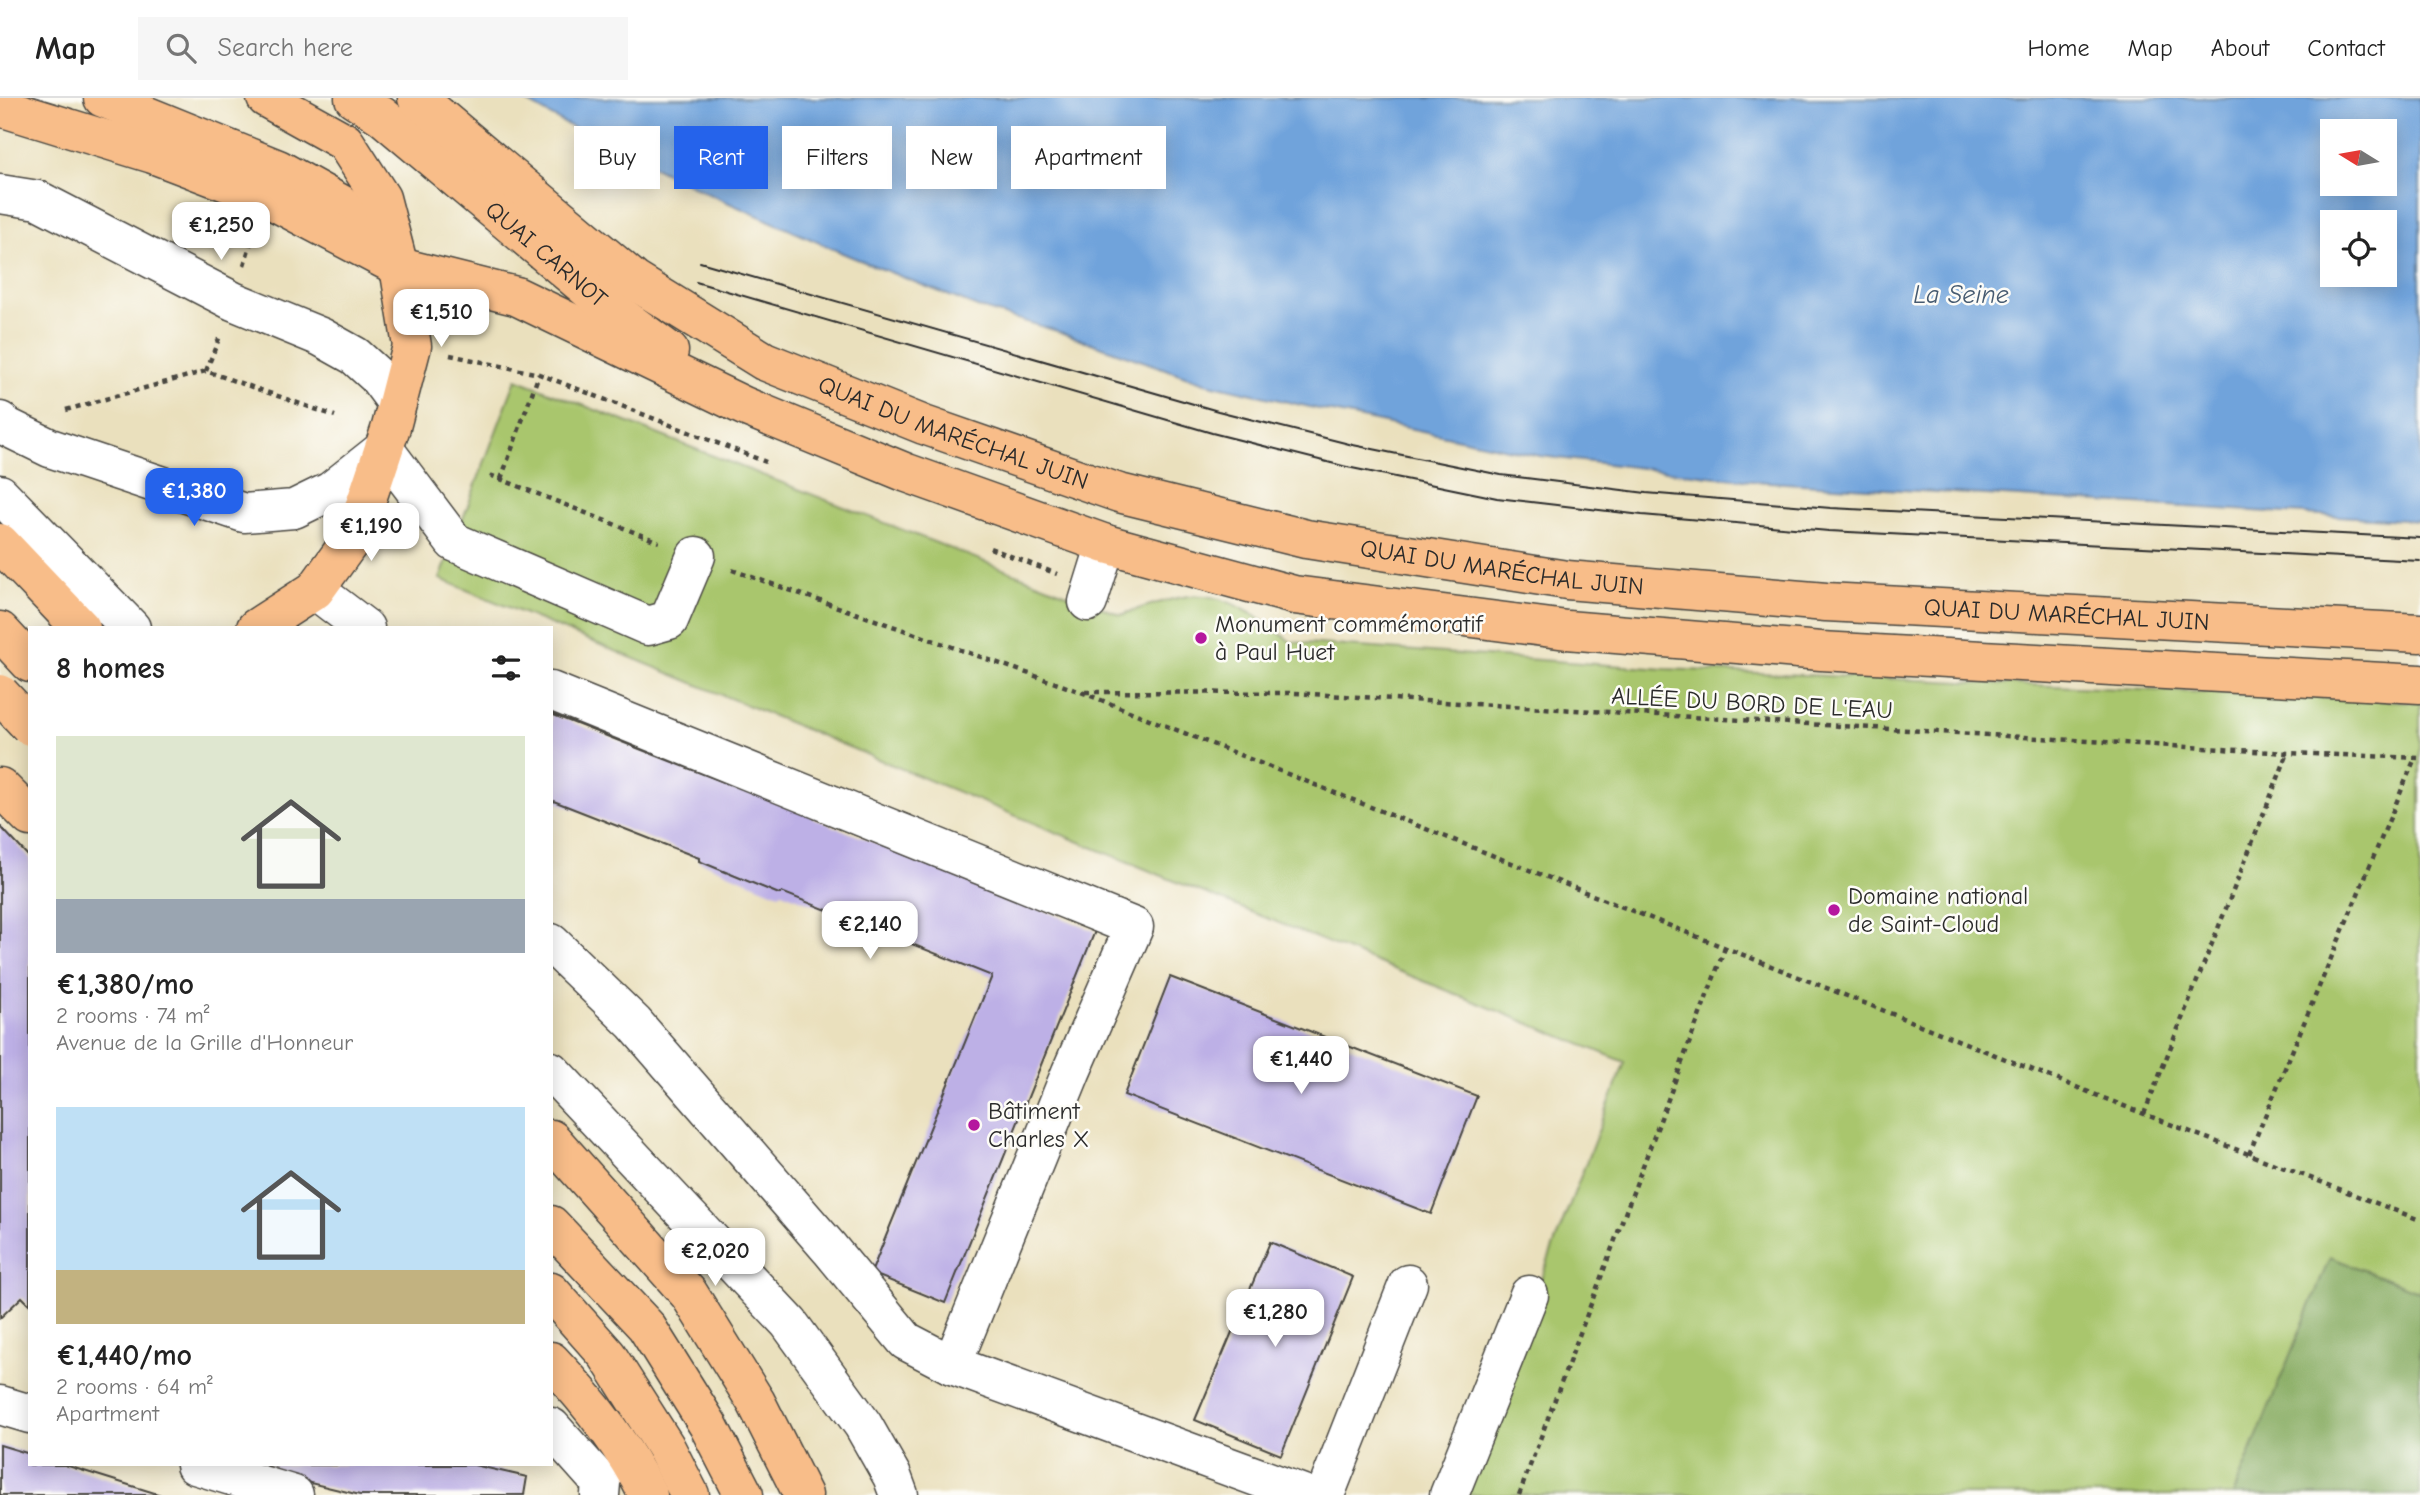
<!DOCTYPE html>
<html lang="en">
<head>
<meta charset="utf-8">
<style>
	:root { --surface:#fff; --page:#f6f6f6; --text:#222; --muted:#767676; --line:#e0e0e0; --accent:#2563eb }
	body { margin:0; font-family:"Comic Neue",sans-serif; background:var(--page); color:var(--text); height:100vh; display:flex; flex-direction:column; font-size:26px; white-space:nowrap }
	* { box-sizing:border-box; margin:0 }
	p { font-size:23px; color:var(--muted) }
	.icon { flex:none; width:38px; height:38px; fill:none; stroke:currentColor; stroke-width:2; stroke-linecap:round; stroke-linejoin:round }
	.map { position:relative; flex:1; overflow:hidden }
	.drawer { position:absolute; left:28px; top:528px; width:525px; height:840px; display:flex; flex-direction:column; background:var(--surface); border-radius:0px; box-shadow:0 4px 18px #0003 }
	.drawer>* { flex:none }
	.guide { position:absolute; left:574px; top:28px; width:665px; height:63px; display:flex; gap:14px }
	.needle { width:46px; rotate:281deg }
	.fabs { position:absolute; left:2320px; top:21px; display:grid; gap:14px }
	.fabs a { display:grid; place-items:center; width:77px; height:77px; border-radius:0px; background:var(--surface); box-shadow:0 4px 18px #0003; font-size:35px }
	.price { position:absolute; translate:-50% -60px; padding:0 16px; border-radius:14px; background:#fff; color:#222; font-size:23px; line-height:46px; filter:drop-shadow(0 2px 4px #0008) }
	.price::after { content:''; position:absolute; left:50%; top:42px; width:21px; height:16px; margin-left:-10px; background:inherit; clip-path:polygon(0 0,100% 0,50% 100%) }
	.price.active { background:var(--accent); color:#fff }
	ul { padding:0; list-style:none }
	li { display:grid; align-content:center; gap:14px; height:371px; padding:0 28px }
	li span { display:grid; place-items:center; height:217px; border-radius:0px; color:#555 }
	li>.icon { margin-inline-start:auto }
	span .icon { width:126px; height:126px; fill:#fffc; stroke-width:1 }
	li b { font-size:30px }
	h2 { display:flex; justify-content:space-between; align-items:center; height:84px; padding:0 28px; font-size:30px }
	.chip { padding:0 24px; border-radius:0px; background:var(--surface); box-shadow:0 4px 18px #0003; font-size:24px; line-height:63px }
	.chip.active { background:var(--accent); color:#fff }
	header { display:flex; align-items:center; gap:42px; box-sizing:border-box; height:98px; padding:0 35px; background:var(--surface); border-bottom:2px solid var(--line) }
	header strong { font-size:33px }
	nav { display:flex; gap:38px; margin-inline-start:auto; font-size:24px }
	.search { width:490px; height:63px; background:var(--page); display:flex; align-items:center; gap:18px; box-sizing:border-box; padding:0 24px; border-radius:0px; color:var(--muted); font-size:26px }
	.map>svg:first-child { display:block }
	.green { fill:#a9c66d; stroke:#6a784c; stroke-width:2 }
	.forest { fill:#86ab60; stroke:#586b46; stroke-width:2 }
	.water { fill:#6fa3db; stroke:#4d6783; stroke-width:2; fill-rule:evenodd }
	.building { fill:#bdb0e6 }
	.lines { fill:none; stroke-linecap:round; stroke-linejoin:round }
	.minor-casing { stroke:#484641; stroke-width:41 }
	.major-casing { stroke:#484641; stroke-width:41 }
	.highway-casing { stroke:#484641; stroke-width:41 }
	.path { stroke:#484641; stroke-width:4.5; stroke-dasharray:5 5; stroke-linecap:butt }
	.minor { stroke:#fff; stroke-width:38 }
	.major { stroke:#f8bd89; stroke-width:38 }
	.highway { stroke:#f8bd89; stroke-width:38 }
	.tram { stroke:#2b2b2b; stroke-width:2 }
	.highway-bridge-casing { stroke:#484641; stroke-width:41; stroke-linecap:butt }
	.highway-bridge { stroke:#f8bd89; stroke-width:38 }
	.poi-dot { fill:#b5179e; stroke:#fdfcf7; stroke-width:2.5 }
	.labels { text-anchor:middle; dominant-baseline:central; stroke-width:5; stroke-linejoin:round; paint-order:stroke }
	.street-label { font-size:24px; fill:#2b2b2b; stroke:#fdfcf7 }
	.poi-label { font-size:24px; fill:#2b2b2b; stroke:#fdfcf7; text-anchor:start }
	.water-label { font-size:26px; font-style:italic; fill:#465b71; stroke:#fdfcf7 }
</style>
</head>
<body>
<header>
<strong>Map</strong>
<div class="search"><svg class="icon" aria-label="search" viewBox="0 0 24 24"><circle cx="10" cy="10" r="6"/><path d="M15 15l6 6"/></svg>Search here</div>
<nav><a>Home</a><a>Map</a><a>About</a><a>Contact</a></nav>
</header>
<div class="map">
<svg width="2420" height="1397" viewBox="0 0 2420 1397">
	<rect width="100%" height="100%" fill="#fdfcf7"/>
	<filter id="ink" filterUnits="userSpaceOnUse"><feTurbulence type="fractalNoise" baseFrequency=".0143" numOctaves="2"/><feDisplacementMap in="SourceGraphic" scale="14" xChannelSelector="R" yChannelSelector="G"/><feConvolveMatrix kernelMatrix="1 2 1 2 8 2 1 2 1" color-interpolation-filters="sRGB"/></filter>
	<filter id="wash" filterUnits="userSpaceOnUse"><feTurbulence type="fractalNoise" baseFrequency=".00686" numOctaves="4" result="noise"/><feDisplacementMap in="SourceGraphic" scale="28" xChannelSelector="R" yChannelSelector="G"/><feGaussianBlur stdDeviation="1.57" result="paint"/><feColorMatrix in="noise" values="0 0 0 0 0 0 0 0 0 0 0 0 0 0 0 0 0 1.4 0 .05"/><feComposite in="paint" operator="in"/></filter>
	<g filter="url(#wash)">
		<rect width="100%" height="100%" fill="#eae0bd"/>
		<path class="green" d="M516 281 1121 517C1143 509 1166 501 1189 498 1227 494 1263 522 1291 544L1665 571 2420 604V1397H1457L1625 964 1172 782 440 481Z"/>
		<polygon class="forest" points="2330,1159 2420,1194 2420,1397 2233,1397"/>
		<path class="water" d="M520 0H2420V423L1752 383 1540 358 1323 312 1205 285 1057 233 980 210 847 157 711 97 564 25ZM2333 33H2385V86H2333ZM2333 124H2385V177H2333Z"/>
		<g id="blocks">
			<g class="building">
				<polygon points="551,616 728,686 731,684 811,716 813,720 1095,833 945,1205 871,1175 992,878 782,794 779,796 699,763 699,760 551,702"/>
				<polygon points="0,728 30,760 30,1207 22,1199 0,1220"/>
				<polygon points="1170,879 1477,998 1431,1116 1124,997"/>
				<polygon points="1270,1144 1353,1179 1281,1357 1195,1322"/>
				<polygon points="0,1347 30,1356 30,1367 65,1367 161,1397 0,1397"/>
				<polygon points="236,1367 474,1367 527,1379 524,1397 360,1397"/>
			</g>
		</g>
	</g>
	<g filter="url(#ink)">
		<use href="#blocks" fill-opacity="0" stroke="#484641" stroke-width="2"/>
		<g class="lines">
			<g class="minor-casing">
				<g id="minor">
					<polyline points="0,96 38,102 233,203 321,239 355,258 377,278 397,305"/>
					<polyline points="0,323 7,329 50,350 244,415 294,411 331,393 384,351 454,444 648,528 669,522 696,458"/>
					<polyline points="0,396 131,530"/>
					<polyline points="315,492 365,530"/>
					<polyline points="1088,504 1106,446"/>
					<polyline points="551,593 1134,829 1071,974 952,1267"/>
					<polyline points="551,845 634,925 830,1151 906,1243 952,1267 1306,1397"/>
					<polyline points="551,973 789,1225 863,1327 892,1378 899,1397"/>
					<polyline points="0,1307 30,1316"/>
					<polyline points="551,1329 601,1385 600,1397"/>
					<polyline points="195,1367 294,1397"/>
					<polyline points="1325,1397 1408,1186"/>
					<polyline points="1449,1397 1529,1197"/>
				</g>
			</g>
			<g class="major-casing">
				<g id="major">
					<polyline points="103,0 278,71 341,106 399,169 516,198 744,308 907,375 1106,446 1294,497 1567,532 1821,553 2420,586"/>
					<path id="s1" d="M354 0 382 18 614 213 669 253"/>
					<path id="s2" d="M417 0 635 183 764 263 924 327 1119 395 1306 441 1567 482 1826 504 2420 535"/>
					<polyline points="256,530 315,492 349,445 365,407 391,329 412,248 399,169 381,100 345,44 266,0"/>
					<polyline points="0,689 30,719"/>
				</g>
			</g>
			<g class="highway-casing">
				<g id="highway">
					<polyline points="0,9 153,56 266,99 399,169"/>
					<polyline points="0,445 81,530"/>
					<polyline points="0,533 30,565"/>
					<polyline points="551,1041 689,1196 756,1304 803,1397"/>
					<polyline points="551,1127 646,1228 708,1327 744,1397"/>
					<polyline points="551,1194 607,1257 665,1348 690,1397"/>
					<path d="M551 1263C589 1303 624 1348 648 1397"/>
				</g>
			</g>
			<g class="path">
				<polyline points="244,167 254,135"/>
				<polyline points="450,257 539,276 766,364"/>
				<polyline points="206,273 220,238"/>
				<polyline points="66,312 206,273 335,318"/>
				<polyline points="490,377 659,444"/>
				<polyline points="501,381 539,276"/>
				<polyline points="990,450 1057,476"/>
				<polyline points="732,472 1081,594 2144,1016 2420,1122"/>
				<polyline points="1085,594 1294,595 2288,655 2420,660"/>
				<polyline points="2144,1016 2288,655"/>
				<polyline points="2249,1056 2415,660"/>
				<polyline points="1519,1397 1725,850"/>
			</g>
			<use href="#minor" class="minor"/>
			<use href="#major" class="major"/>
			<use href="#highway" class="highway"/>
			<g class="tram">
				<polyline points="700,164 1218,313 1353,347 1501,377 1646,395 1831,410 2420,440"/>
				<polyline points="696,184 1212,335 1347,369 1497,400 1642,417 1829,433 2420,463"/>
			</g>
			<g class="highway-bridge-casing">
				<polyline id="highway-bridge" points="0,596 30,628"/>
			</g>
			<use href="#highway-bridge" class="highway-bridge"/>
		</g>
	</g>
	<g class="poi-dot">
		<circle cx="1201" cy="540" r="7"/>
		<circle cx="1834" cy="812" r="7"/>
		<circle cx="974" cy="1027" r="7"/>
	</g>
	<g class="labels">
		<g class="street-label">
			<text stroke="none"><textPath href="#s1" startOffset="248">QUAI CARNOT</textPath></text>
			<text stroke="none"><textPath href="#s2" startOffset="639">QUAI DU MARÉCHAL JUIN</textPath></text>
			<text stroke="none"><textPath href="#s2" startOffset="1206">QUAI DU MARÉCHAL JUIN</textPath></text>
			<text stroke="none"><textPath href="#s2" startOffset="1773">QUAI DU MARÉCHAL JUIN</textPath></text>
			<text transform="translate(1752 605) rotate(3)">ALLÉE DU BORD DE L'EAU</text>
		</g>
		<g class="poi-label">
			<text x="1215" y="526">Monument commémoratif<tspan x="1215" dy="28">à Paul Huet</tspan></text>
			<text x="1848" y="798">Domaine national<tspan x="1848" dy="28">de Saint-Cloud</tspan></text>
			<text x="988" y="1013">Bâtiment<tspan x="988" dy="28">Charles X</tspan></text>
		</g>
		<g class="water-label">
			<text x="1961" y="197">La Seine</text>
		</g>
	</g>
</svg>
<div class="fabs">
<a><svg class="needle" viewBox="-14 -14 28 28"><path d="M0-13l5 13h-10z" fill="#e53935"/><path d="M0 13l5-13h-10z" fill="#767676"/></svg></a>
<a><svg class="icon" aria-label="locate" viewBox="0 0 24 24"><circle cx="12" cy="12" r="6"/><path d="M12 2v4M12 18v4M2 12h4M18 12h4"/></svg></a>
</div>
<b class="price" style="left:221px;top:164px">€1,250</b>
<b class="price" style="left:441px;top:251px">€1,510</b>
<b class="price active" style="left:194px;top:430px">€1,380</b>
<b class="price" style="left:371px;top:465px">€1,190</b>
<b class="price" style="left:870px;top:863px">€2,140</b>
<b class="price" style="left:1301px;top:998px">€1,440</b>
<b class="price" style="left:715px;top:1190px">€2,020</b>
<b class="price" style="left:1275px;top:1251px">€1,280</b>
<div class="guide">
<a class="chip">Buy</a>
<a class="chip active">Rent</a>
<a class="chip">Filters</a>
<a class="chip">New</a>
<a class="chip">Apartment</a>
</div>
<section class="drawer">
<h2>8 homes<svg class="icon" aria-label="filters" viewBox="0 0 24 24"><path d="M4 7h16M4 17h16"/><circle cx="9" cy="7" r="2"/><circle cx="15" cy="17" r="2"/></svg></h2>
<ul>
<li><span style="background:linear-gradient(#dfe7d0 75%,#9aa5b1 0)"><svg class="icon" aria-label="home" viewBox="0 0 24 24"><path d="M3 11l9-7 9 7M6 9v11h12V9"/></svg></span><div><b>€1,380/mo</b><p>2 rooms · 74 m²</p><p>Avenue de la Grille d'Honneur</p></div></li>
<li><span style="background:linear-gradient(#bfe0f5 75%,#c2b280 0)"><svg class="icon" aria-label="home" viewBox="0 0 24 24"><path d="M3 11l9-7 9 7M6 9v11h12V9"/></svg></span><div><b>€1,440/mo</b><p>2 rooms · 64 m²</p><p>Apartment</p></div></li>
</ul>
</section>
</div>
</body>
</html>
